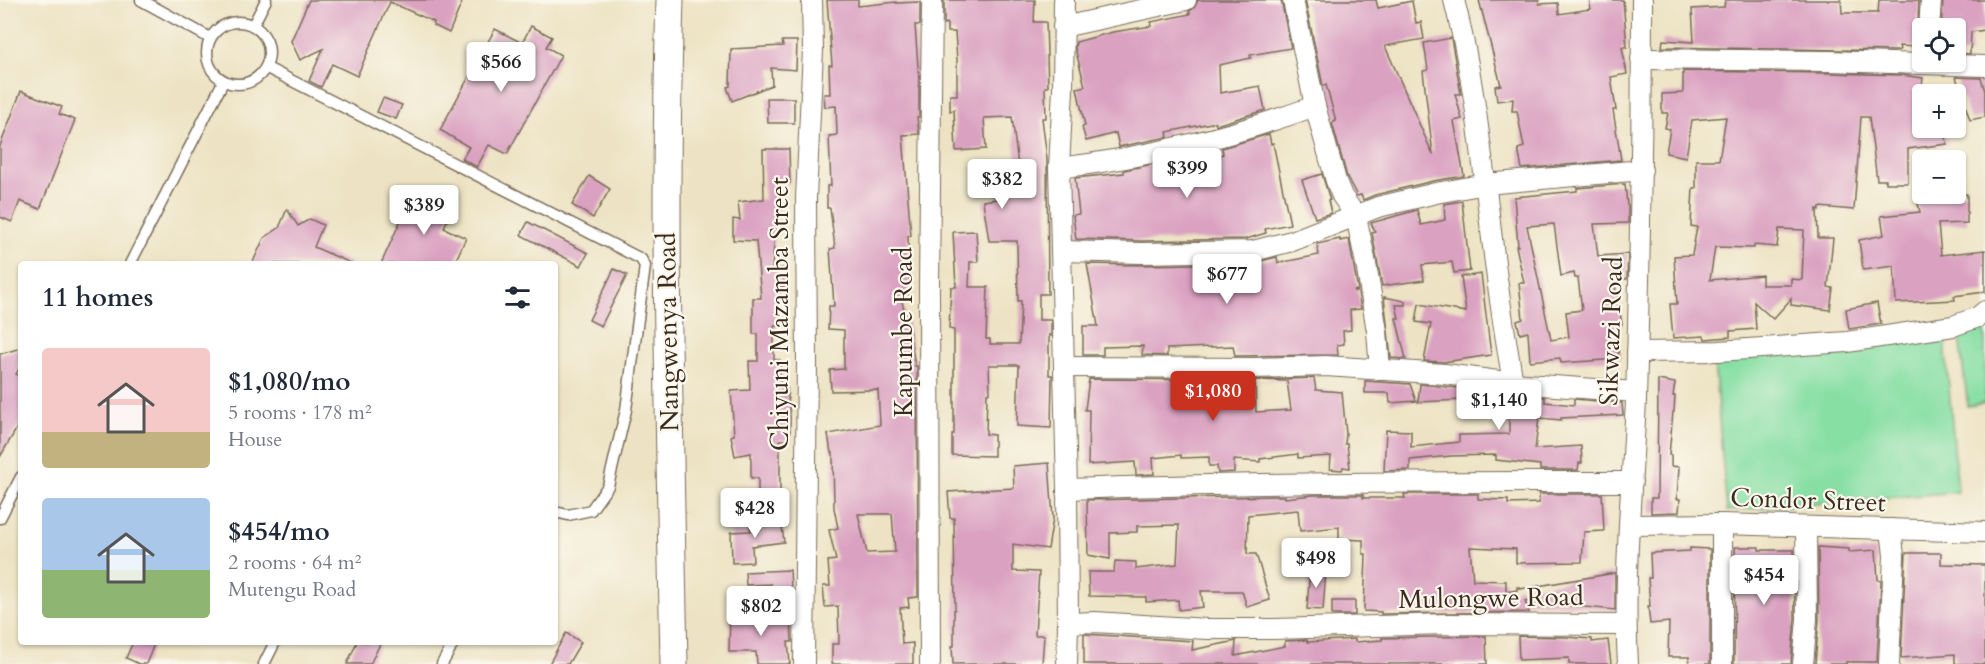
<!DOCTYPE html>
<html lang="en">
<head>
<meta charset="utf-8">
<style>
	:root { --surface:#fff; --page:#f2f2f3; --text:#1f2937; --muted:#747a83; --accent:#c8321e }
	body { margin:0; font-family:Cardo,serif; background:var(--page); color:var(--text); height:100vh; display:flex; flex-direction:column; font-size:22px; white-space:nowrap }
	* { box-sizing:border-box; margin:0 }
	p { font-size:20px; color:var(--muted) }
	.icon { flex:none; width:33px; height:33px; fill:none; stroke:currentColor; stroke-width:2; stroke-linecap:round; stroke-linejoin:round }
	.map { position:relative; flex:1; overflow:hidden }
	.panel { position:absolute; left:18px; top:261px; width:540px; height:384px; display:flex; flex-direction:column; background:var(--surface); border-radius:6px; box-shadow:0 2px 4px #0004 }
	.panel>* { flex:none }
	.fabs { position:absolute; left:1912px; top:18px; display:grid; gap:12px }
	.fabs a { display:grid; place-items:center; width:54px; height:54px; border-radius:6px; background:var(--surface); box-shadow:0 2px 4px #0004; font-size:30px }
	.price { position:absolute; translate:-50% -51px; padding:0 14px; border-radius:6px; background:#fff; color:#222; font-size:20px; line-height:39px; filter:drop-shadow(0 2px 3px #0008) }
	.price::after { content:''; position:absolute; left:50%; top:36px; width:18px; height:14px; margin-left:-9px; background:inherit; clip-path:polygon(0 0,100% 0,50% 100%) }
	.price.selected { background:var(--accent); color:#fff }
	ul { padding:0; list-style:none }
	li { display:flex; align-items:center; gap:18px; height:150px; padding:0 24px }
	li span { display:grid; place-items:center; flex:none; width:168px; height:120px; border-radius:6px; color:#555 }
	li>.icon { margin-inline-start:auto }
	span .icon { width:72px; height:72px; fill:#fffc; stroke-width:1 }
	li b { font-size:26px }
	h2 { display:flex; justify-content:space-between; align-items:center; height:72px; padding:0 24px; font-size:26px }
	.map>svg:first-child { display:block }
	.green { fill:#87dfa4; stroke:#618461; stroke-width:1.5 }
	.building { fill:#daa1c1; fill-rule:evenodd }
	.lines { fill:none; stroke-linecap:round; stroke-linejoin:round }
	.lane-casing { stroke:#796b58; stroke-width:13 }
	.street-casing { stroke:#796b58; stroke-width:22 }
	.secondary-casing { stroke:#796b58; stroke-width:29 }
	.lane { stroke:#fff; stroke-width:10 }
	.street { stroke:#fff; stroke-width:20 }
	.secondary { stroke:#fff; stroke-width:27 }
	.labels { text-anchor:middle; dominant-baseline:central; stroke-width:4.5; stroke-linejoin:round; paint-order:stroke }
	.street-label { font-size:26px; fill:#3b2a1e; stroke:#fbf7ec }
</style>
</head>
<body>
<div class="map">
<svg width="1985" height="664" viewBox="0 0 1985 664">
	<rect width="100%" height="100%" fill="#fbf7ec"/>
	<filter id="ink" filterUnits="userSpaceOnUse"><feTurbulence type="fractalNoise" baseFrequency=".0167" numOctaves="2"/><feDisplacementMap in="SourceGraphic" scale="12" xChannelSelector="R" yChannelSelector="G"/><feConvolveMatrix kernelMatrix="1 2 1 2 8 2 1 2 1" color-interpolation-filters="sRGB"/></filter>
	<filter id="wash" filterUnits="userSpaceOnUse"><feTurbulence type="fractalNoise" baseFrequency=".008" numOctaves="4" result="noise"/><feDisplacementMap in="SourceGraphic" scale="24" xChannelSelector="R" yChannelSelector="G"/><feGaussianBlur stdDeviation="1.35" result="paint"/><feColorMatrix in="noise" values="0 0 0 0 0 0 0 0 0 0 0 0 0 0 0 0 0 1.4 0 .05"/><feComposite in="paint" operator="in"/></filter>
	<g filter="url(#wash)">
		<rect width="100%" height="100%" fill="#ede3c4"/>
		<g class="green">
			<polygon points="1985,326 1985,403 1968,406 1958,329"/>
			<polygon points="1944,331 1958,492 1727,511 1713,350"/>
		</g>
		<g id="blocks">
			<g class="building">
				<polygon points="309,0 463,0 449,33 433,25 434,22 390,2 357,76 332,64 321,87 309,81 323,49 300,60 291,41"/>
				<path d="M827 0H858V6L896 2V3L920 2V25H915L919 81V117H917L919 134 903 135 911 236H908L910 298H901L908 324 915 366H917L918 597 908 598 909 607 900 608 902 644 913 643V664H832V644H839L838 606 825 607 823 586H830L828 561 836 560 829 530 838 528 834 508 833 453H831L828 434 880 425 878 390 831 391 830 370 844 369V330L828 329 829 306H834L830 249 835 248 830 208H827V186H831L829 136 837 135 836 106 825 107 824 94H830L829 65H832ZM858 514H892L895 552 867 553Z"/>
				<polygon points="944,0 1035,0 1034,22 1046,22 1048,87 1045,87 1046,118 1042,118 1047,159 1048,294 1039,294 1039,320 1051,320 1051,336 1049,335 1049,375 1052,375 1051,428 1017,426 1019,365 989,365 990,393 987,393 986,434 994,435 994,456 952,455 952,434 954,434 954,330 949,329 951,287 956,287 953,232 976,231 978,262 970,262 969,287 988,287 986,339 990,339 990,344 1019,344 1021,301 1018,301 1017,241 989,241 983,201 997,199 992,171 1018,166 1012,117 984,118 986,149 956,151 954,110 950,111 950,95 957,95 957,60 955,32 947,32 947,23 944,24"/>
				<polygon points="1198,0 1281,0 1291,48 1250,55 1251,58 1219,65 1220,93 1260,86 1265,110 1216,125 1216,122 1167,132 1168,137 1123,146 1119,147 1116,133 1086,141 1082,127 1085,126 1077,88 1085,86 1075,48 1076,42 1113,32 1152,26 1151,22 1190,14 1189,11 1194,8"/>
				<polygon points="1305,0 1376,0 1378,8 1412,1 1416,23 1421,22 1424,39 1385,46 1433,155 1423,71 1428,70 1424,43 1451,38 1461,94 1455,94 1462,119 1454,121 1464,176 1433,181 1375,195 1363,200 1361,195 1357,196 1347,177 1332,123 1336,121 1326,85 1323,86"/>
				<polygon points="1479,0 1539,0 1539,4 1558,3 1559,14 1591,9 1589,0 1623,0 1627,47 1622,47 1627,74 1611,77 1616,110 1613,110 1621,160 1522,169 1518,149 1524,147 1517,111 1512,111 1513,99 1497,101 1495,86 1501,85"/>
				<polygon points="1725,0 1841,0 1842,13 1878,13 1879,0 1919,0 1917,47 1899,46 1900,50 1896,51 1662,47 1663,40 1694,42 1692,9 1724,7"/>
				<polygon points="1943,0 1985,0 1985,30 1971,32 1970,54 1956,53 1956,28 1941,28"/>
				<polygon points="531,26 552,37 546,47 561,55 507,154 489,145 477,167 462,159 469,147 440,130 495,29 522,43"/>
				<polygon points="782,41 797,41 796,70 771,68 772,85 732,101 727,87 730,86 731,49 783,46"/>
				<path d="M1683 71 1829 73 1901 75 1923 78 1916 128H1945L1947 144 1908 149V183H1886V180H1877L1869 117H1861L1854 210 1820 207 1819 210 1817 209 1818 238H1833L1828 287 1833 288 1830 310 1791 305V299L1773 319 1754 302 1756 329 1730 331V337L1705 339 1704 336 1673 338 1670 304H1677L1674 256 1692 255 1697 227 1691 226 1693 188H1696V160H1719L1726 117 1692 120 1686 157 1666 153 1670 129 1665 128 1668 113H1662V94L1683 93ZM1779 229 1804 230 1802 280 1791 279V285H1762V275L1710 280 1715 247 1754 248V245L1777 247Z"/>
				<polygon points="1956,77 1981,78 1985,91 1985,117 1970,120"/>
				<polygon points="21,91 62,107 59,114 75,120 40,209 20,201 12,222 0,217 0,146"/>
				<polygon points="383,98 402,105 396,119 377,112"/>
				<polygon points="767,98 794,98 794,123 768,123"/>
				<polygon points="1269,134 1271,144 1273,143 1290,224 1265,229 1266,233 1246,239 1141,241 1076,239 1073,215 1079,214 1075,178 1124,173 1124,170 1188,157 1190,165 1223,154 1222,148"/>
				<polygon points="763,149 789,149 790,183 779,184 772,269 783,268 784,287 780,287 780,326 774,326 774,360 780,360 781,388 787,388 790,415 790,440 780,440 780,498 758,498 758,478 751,478 751,453 735,456 731,436 734,435 731,391 750,390 749,361 758,361 758,334 753,334 753,298 761,298 756,241 733,240 733,219 740,220 738,202 764,199"/>
				<polygon points="1322,174 1330,200 1328,200 1331,213 1315,218 1302,180"/>
				<polygon points="589,176 610,189 593,218 572,205"/>
				<path d="M1625 184 1627 205H1628V223L1594 224 1598 256 1628 254 1627 279 1614 280 1622 324 1616 325 1619 359 1561 363 1560 358 1530 361 1528 332 1520 334 1517 321 1523 319 1519 283H1524L1516 246H1518L1514 197 1577 191V188ZM1554 224 1561 276 1574 273 1575 278H1578L1582 310 1566 312 1569 337 1551 340 1527 226Z"/>
				<polygon points="417,192 452,208 444,228 466,238 454,264 381,264 404,213 408,215"/>
				<polygon points="1948,194 1967,194 1967,223 1938,224 1941,255 1985,250 1985,292 1954,296 1955,300 1896,303 1894,266 1863,270 1859,240 1884,235 1881,216 1920,212 1917,200"/>
				<polygon points="1462,201 1470,271 1454,273 1452,262 1422,265 1424,280 1382,286 1372,233 1375,232 1371,223 1417,210 1421,225 1445,220 1444,204"/>
				<polygon points="287,209 298,226 310,219 323,225 314,247 353,264 252,264 264,238 279,228"/>
				<polygon points="528,222 588,253 581,266 521,235"/>
				<polygon points="1340,239 1340,241 1349,239 1358,290 1353,291 1358,292 1361,309 1350,310 1351,330 1343,331 1344,344 1337,345 1338,355 1235,356 1233,346 1167,349 1167,356 1142,355 1143,346 1103,347 1103,355 1083,355 1083,326 1098,326 1087,264 1141,265 1253,263 1277,257 1278,263 1319,255 1317,244"/>
				<polygon points="614,269 627,275 601,326 589,320"/>
				<polygon points="1481,274 1491,355 1444,362 1424,361 1431,324 1416,322 1419,304 1466,312 1461,277"/>
				<polygon points="1384,297 1405,301 1405,305 1396,305 1399,318 1396,318 1406,359 1391,358"/>
				<polygon points="1877,303 1881,324 1849,329 1846,309"/>
				<polygon points="21,348 21,365 16,374 21,377 21,421 0,457 0,354"/>
				<path d="M1314 378 1316 390 1342 392 1346 434 1345 444H1347L1350 468 1343 467 1342 470 1330 469 1331 456 1298 458V454L1260 459V462L1234 460V472L1218 473 1217 466H1209V457L1181 458V455L1153 458 1154 474 1136 475 1135 462 1088 465 1089 410H1085L1089 379 1254 380ZM1255 380 1287 381 1291 410 1256 412Z"/>
				<polygon points="1658,380 1675,383 1673,396 1675,396 1674,412 1673,412 1669,455 1671,455 1671,466 1679,467 1677,499 1680,499 1679,512 1651,513 1651,498 1657,498"/>
				<polygon points="1365,381 1410,384 1416,401 1390,403 1389,393 1365,393"/>
				<polygon points="1420,384 1545,397 1545,402 1574,405 1574,399 1622,403 1623,415 1561,418 1561,420 1539,418 1535,449 1581,446 1582,463 1579,463 1578,470 1540,470 1540,465 1496,460 1496,455 1451,456 1410,460 1410,470 1384,471 1386,430 1411,431 1411,447 1459,442 1459,435 1509,434 1509,404 1463,403 1463,400 1418,402"/>
				<polygon points="1049,463 1053,518 1048,549 1013,544 1013,571 1039,572 1035,635 1044,635 1042,664 953,664 952,646 954,646 954,610 955,610 954,518 950,518 948,492 1014,488 1013,466"/>
				<polygon points="1404,494 1478,494 1478,499 1508,500 1508,504 1539,503 1539,494 1602,494 1604,531 1584,532 1582,562 1516,563 1516,549 1470,547 1473,580 1506,581 1506,592 1517,590 1517,587 1520,587 1520,589 1615,573 1615,610 1525,601 1529,612 1381,614 1381,612 1364,611 1366,554 1363,554 1363,540 1339,539 1339,527 1300,531 1298,510 1248,515 1247,554 1256,554 1270,600 1247,607 1242,591 1201,591 1203,607 1179,610 1178,600 1146,602 1146,597 1089,596 1088,572 1114,572 1115,561 1136,562 1136,569 1177,564 1179,525 1137,526 1137,532 1110,533 1110,559 1088,555 1087,500 1279,496 1285,496 1285,498 1313,495 1363,495 1363,498 1405,498"/>
				<polygon points="781,519 784,542 752,546 753,562 732,563 731,532 751,531 749,523"/>
				<polygon points="1735,547 1759,547 1759,550 1794,550 1795,619 1791,664 1734,664"/>
				<polygon points="1818,547 1849,549 1849,552 1876,550 1878,580 1881,581 1877,662 1846,662 1846,664 1815,664 1819,619"/>
				<polygon points="1690,548 1710,549 1710,664 1689,664 1689,657 1668,657 1669,622 1650,624 1648,606 1650,606 1648,578 1651,578 1650,553 1690,551"/>
				<polygon points="1906,553 1941,553 1941,564 1985,565 1985,664 1955,664 1955,654 1901,658"/>
				<polygon points="1310,568 1326,570 1323,610 1307,609"/>
				<polygon points="790,570 791,587 771,588 771,584 746,585 745,572"/>
				<rect x="1332" y="601" width="23" height="14"/>
				<polygon points="730,612 763,612 763,619 791,617 792,642 788,642 790,664 757,664 756,652 729,652"/>
				<polygon points="566,633 581,642 568,664 549,664"/>
				<polygon points="1084,634 1193,641 1192,650 1236,641 1235,656 1285,646 1285,641 1307,640 1307,642 1355,639 1355,642 1382,640 1382,638 1486,636 1487,664 1084,664"/>
				<polygon points="1518,636 1565,637 1592,639 1592,642 1608,640 1611,664 1569,664 1569,658 1519,660"/>
				<polygon points="133,642 155,642 146,664 139,664 126,658"/>
				<polygon points="357,642 381,642 370,664 347,664"/>
			</g>
		</g>
	</g>
	<g filter="url(#ink)">
		<use href="#blocks" fill-opacity="0" stroke="#796b58" stroke-width="1.5"/>
		<g class="lines">
			<g class="lane-casing">
				<g id="lane">
					<polyline points="141,0 210,38"/>
					<circle cx="238" cy="53" r="31"/>
					<polyline points="253,25 266,0"/>
					<polyline points="267,68 641,259 645,266 626,410 608,486 591,510 568,515 555,512"/>
					<polyline points="130,264 223,82"/>
					<polyline points="0,518 21,477"/>
					<polyline points="264,664 275,642"/>
					<polyline points="442,664 454,642"/>
				</g>
			</g>
			<g class="street-casing">
				<g id="street">
					<polyline points="1064,0 1063,89 1059,168 1067,489 1068,623 1067,664"/>
					<polyline points="1293,0 1315,106 1336,181 1342,196 1356,216 1366,264 1377,331 1380,370"/>
					<path d="M1454 0C1479 97 1485 194 1499 293 1503 323 1508 353 1513 383"/>
					<polyline points="1063,27 1186,0"/>
					<polyline points="1929,28 1931,0"/>
					<polyline points="1641,59 1829,61 1985,66"/>
					<path d="M1059 168C1150 157 1229 137 1315 106"/>
					<polyline points="1061,251 1141,253 1253,251 1292,241 1378,207 1436,193 1486,184 1642,170"/>
					<polyline points="1637,352 1719,351 1847,342 1953,326 1978,317 1985,311"/>
					<polyline points="1064,367 1254,368 1326,366 1445,374 1513,383 1636,392"/>
					<path d="M1067 489C1255 482 1444 482 1632 482"/>
					<polyline points="1629,525 1722,524 1985,532"/>
					<polyline points="1068,623 1095,622 1207,629 1274,629 1446,624 1626,625"/>
					<polyline points="804,664 807,363 806,198 813,50 812,0"/>
					<polyline points="930,664 929,286 932,0"/>
					<path d="M1628 664C1623 576 1632 488 1636 400 1640 267 1642 134 1642 0"/>
					<polyline points="1722,664 1722,524"/>
					<polyline points="1803,664 1807,619 1806,527"/>
					<polyline points="1889,664 1894,556 1891,529"/>
				</g>
			</g>
			<g class="secondary-casing">
				<path id="secondary" d="M670 0C663 221 670 443 674 664"/>
			</g>
			<use href="#lane" class="lane"/>
			<use href="#street" class="street"/>
			<use href="#secondary" class="secondary"/>
		</g>
	</g>
	<g class="labels">
		<g class="street-label">
			<text transform="translate(779 314) rotate(-90)">Chiyuni Mazamba Street</text>
			<text transform="translate(1611 331) rotate(-88)">Sikwazi Road</text>
			<text transform="translate(668 332) rotate(-91)">Nangwenya Road</text>
			<text transform="translate(903 332) rotate(-90)">Kapumbe Road</text>
			<text transform="translate(1808 500) rotate(2)">Condor Street</text>
			<text transform="translate(1491 598) rotate(-1)">Mulongwe Road</text>
		</g>
	</g>
</svg>
<div class="fabs">
<a><svg class="icon" aria-label="locate" viewBox="0 0 24 24"><circle cx="12" cy="12" r="6"/><path d="M12 2v4M12 18v4M2 12h4M18 12h4"/></svg></a>
<a>+</a>
<a>−</a>
</div>
<b class="price" style="left:501px;top:93px">$566</b>
<b class="price" style="left:1187px;top:199px">$399</b>
<b class="price" style="left:1002px;top:210px">$382</b>
<b class="price" style="left:424px;top:236px">$389</b>
<b class="price" style="left:1227px;top:305px">$677</b>
<b class="price selected" style="left:1213px;top:422px">$1,080</b>
<b class="price" style="left:1499px;top:431px">$1,140</b>
<b class="price" style="left:755px;top:539px">$428</b>
<b class="price" style="left:1316px;top:589px">$498</b>
<b class="price" style="left:1764px;top:606px">$454</b>
<b class="price" style="left:761px;top:637px">$802</b>
<section class="panel">
<h2>11 homes<svg class="icon" aria-label="filters" viewBox="0 0 24 24"><path d="M4 7h16M4 17h16"/><circle cx="9" cy="7" r="2"/><circle cx="15" cy="17" r="2"/></svg></h2>
<ul>
<li><span style="background:linear-gradient(#f6c9c9 70%,#c2b280 0)"><svg class="icon" aria-label="home" viewBox="0 0 24 24"><path d="M3 11l9-7 9 7M6 9v11h12V9"/></svg></span><div><b>$1,080/mo</b><p>5 rooms · 178 m²</p><p>House</p></div></li>
<li><span style="background:linear-gradient(#a9c7e8 60%,#8fb573 0)"><svg class="icon" aria-label="home" viewBox="0 0 24 24"><path d="M3 11l9-7 9 7M6 9v11h12V9"/></svg></span><div><b>$454/mo</b><p>2 rooms · 64 m²</p><p>Mutengu Road</p></div></li>
</ul>
</section>
</div>
</body>
</html>
